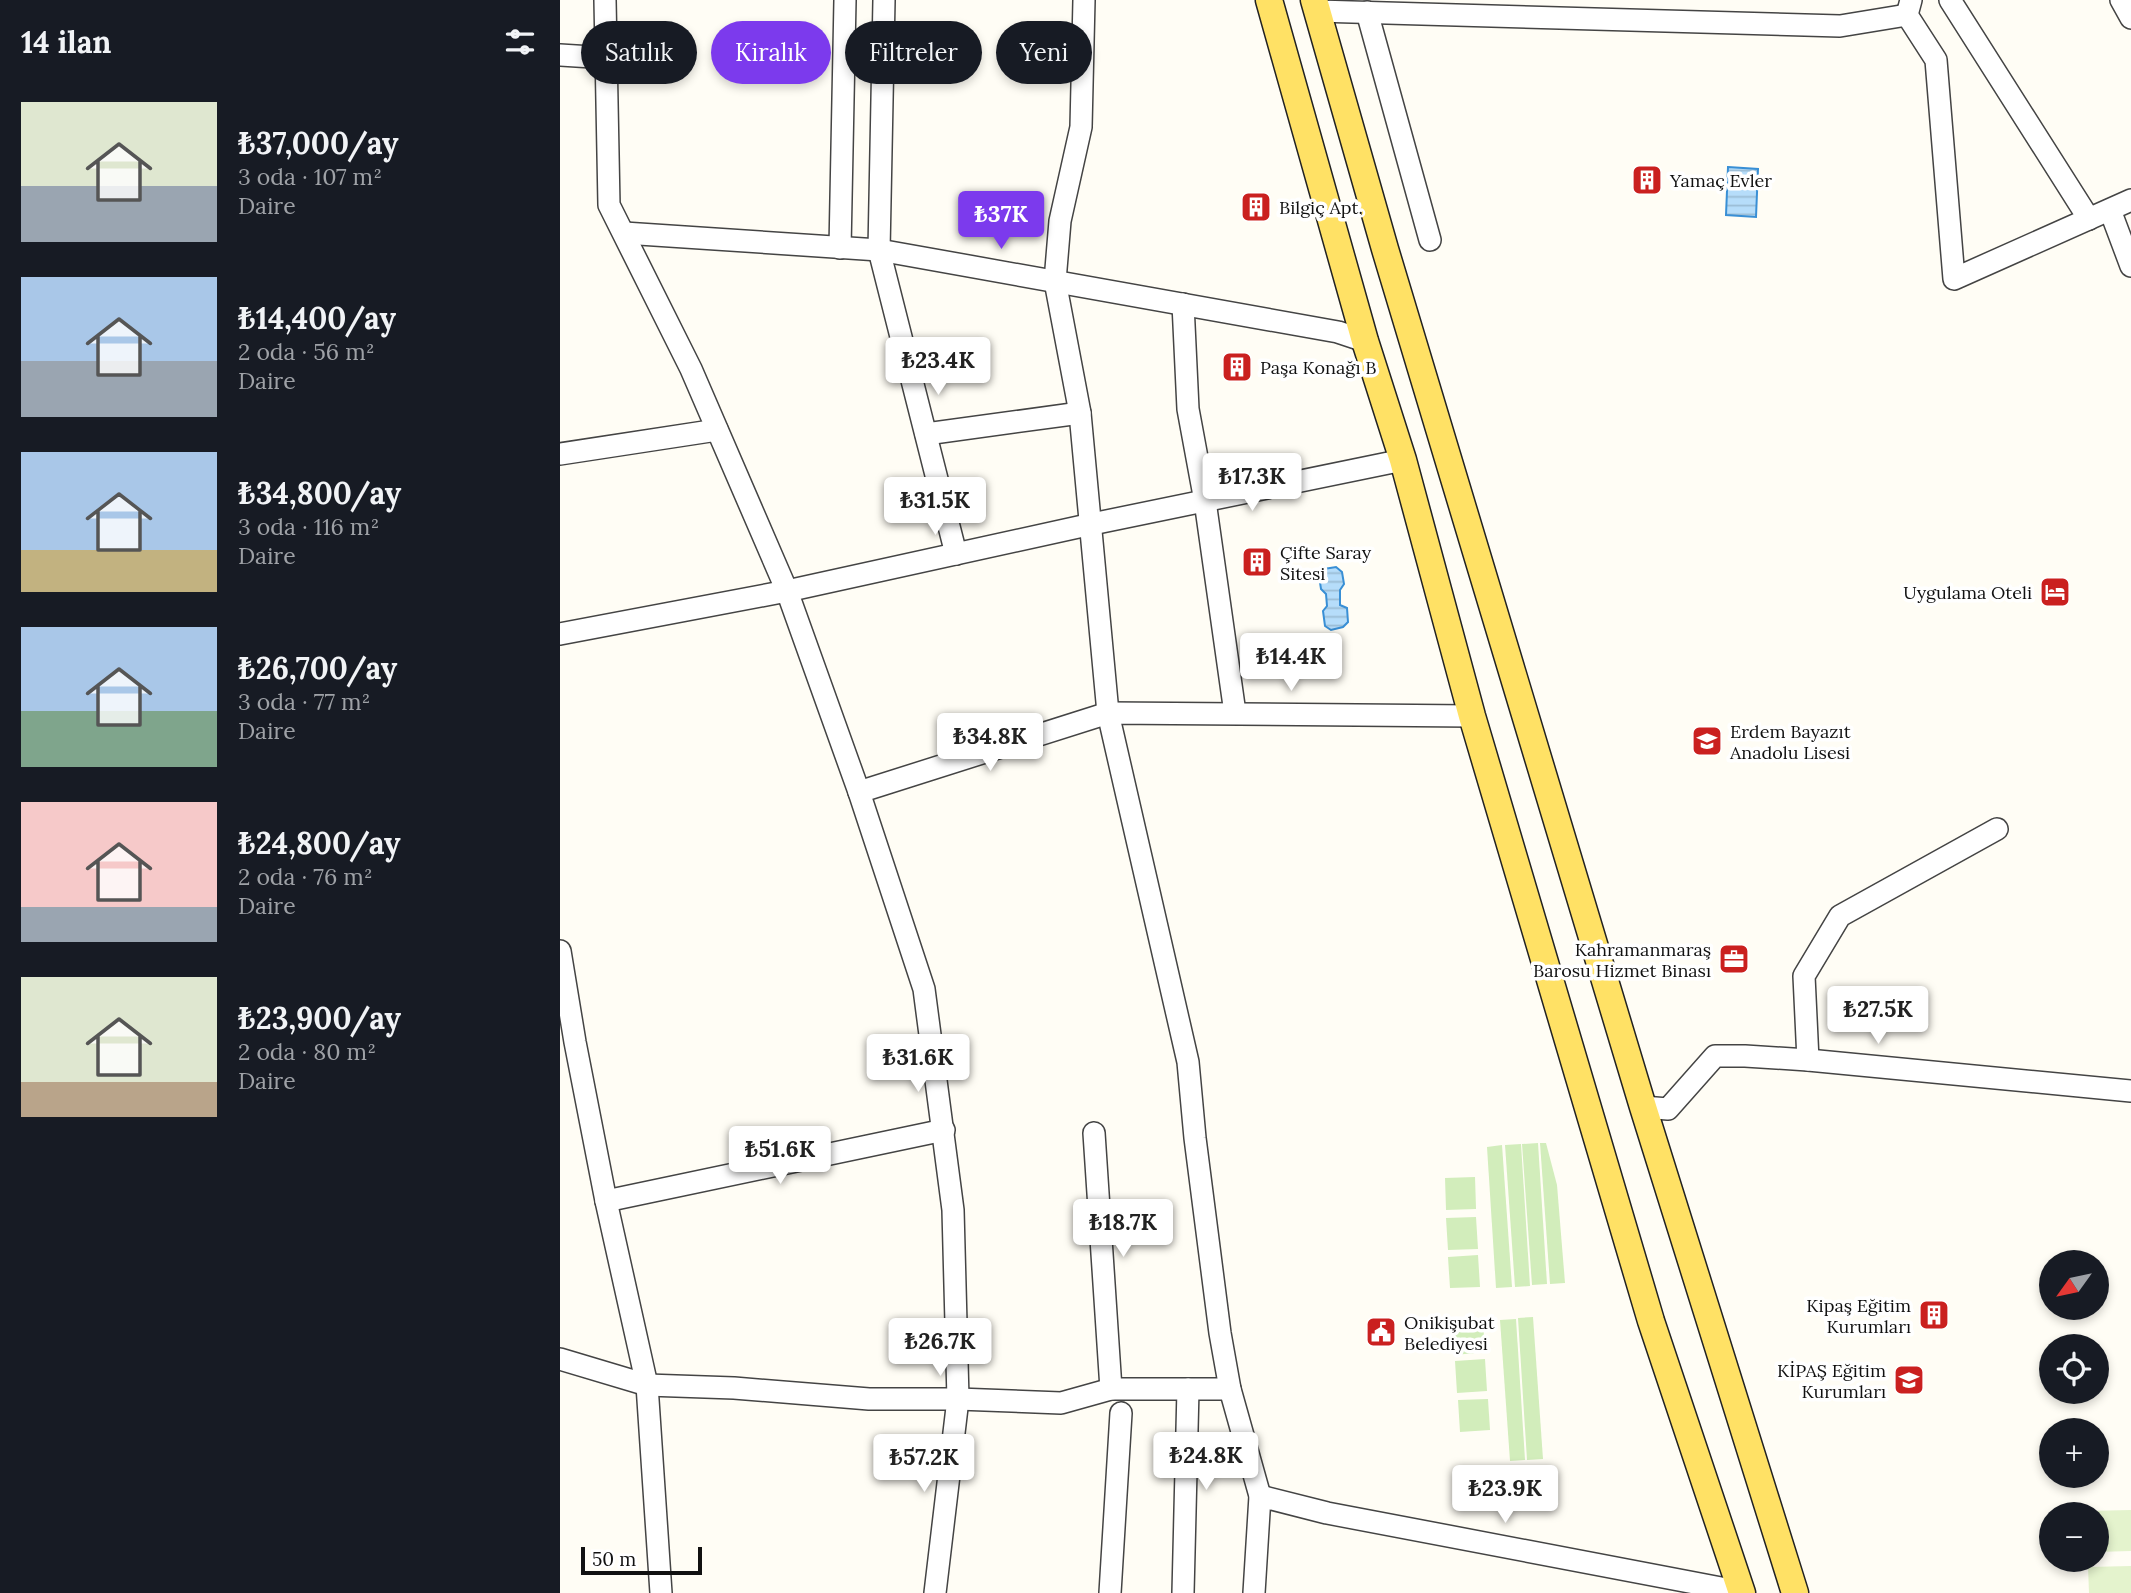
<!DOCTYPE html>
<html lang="tr">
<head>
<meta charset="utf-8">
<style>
	:root { --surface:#171b24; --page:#20242c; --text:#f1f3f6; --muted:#9ea1a6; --accent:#7c3aed }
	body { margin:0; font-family:Lora,serif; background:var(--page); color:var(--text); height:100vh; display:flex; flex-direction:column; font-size:26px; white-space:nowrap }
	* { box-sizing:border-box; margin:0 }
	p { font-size:23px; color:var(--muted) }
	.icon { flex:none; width:38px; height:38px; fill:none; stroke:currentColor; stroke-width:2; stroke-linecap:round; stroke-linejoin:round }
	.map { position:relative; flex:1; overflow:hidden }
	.panel { display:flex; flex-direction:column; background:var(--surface); width:560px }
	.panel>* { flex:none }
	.guide { position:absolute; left:21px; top:21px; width:665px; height:63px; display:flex; gap:14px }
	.needle { width:46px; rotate:237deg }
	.controls { position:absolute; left:1479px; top:1250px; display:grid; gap:14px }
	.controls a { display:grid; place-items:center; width:70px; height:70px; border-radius:50%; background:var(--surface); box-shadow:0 4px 10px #0003; font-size:35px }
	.scale { position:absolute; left:21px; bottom:18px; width:121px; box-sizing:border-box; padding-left:7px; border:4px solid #111; border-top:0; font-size:19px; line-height:24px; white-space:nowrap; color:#111; -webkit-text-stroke:5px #fff; paint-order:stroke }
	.price { position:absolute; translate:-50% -60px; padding:0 16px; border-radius:7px; background:#fff; color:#222; font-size:23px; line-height:46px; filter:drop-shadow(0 2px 4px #0008) }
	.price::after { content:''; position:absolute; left:50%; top:42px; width:21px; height:16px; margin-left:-10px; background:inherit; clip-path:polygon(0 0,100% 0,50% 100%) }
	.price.active { background:var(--accent); color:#fff }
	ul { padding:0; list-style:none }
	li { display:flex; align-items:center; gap:21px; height:175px; padding:0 21px }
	li span { display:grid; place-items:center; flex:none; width:196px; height:140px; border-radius:0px; color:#555 }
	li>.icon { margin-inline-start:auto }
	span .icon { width:84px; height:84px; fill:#fffc; stroke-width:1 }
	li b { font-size:30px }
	h2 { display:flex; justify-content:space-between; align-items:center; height:84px; padding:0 21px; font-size:30px }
	.pill { padding:0 24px; border-radius:32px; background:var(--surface); box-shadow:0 4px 10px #0003; font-size:24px; line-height:63px }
	.pill.active { background:var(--accent); color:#fff }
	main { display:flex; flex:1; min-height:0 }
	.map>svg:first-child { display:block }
	.grass { fill:#d2edbb }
	.pitch { fill:#e4f3cd }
	.water { fill:url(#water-rules); stroke:#398fd5; stroke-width:2 }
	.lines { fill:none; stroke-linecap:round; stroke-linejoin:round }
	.minor-casing { stroke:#444; stroke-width:24 }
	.major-casing { stroke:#222; stroke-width:29 }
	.minor { stroke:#fff; stroke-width:21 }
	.major { stroke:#ffe165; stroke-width:26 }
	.labels { text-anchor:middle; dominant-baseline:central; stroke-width:7; stroke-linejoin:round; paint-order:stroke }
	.poi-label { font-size:18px; fill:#111; stroke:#fff; text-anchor:start }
</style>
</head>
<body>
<main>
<section class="panel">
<h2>14 ilan<svg class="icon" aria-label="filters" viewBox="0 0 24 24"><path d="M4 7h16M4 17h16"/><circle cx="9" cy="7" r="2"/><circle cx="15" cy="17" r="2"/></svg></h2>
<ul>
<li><span style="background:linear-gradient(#dfe7d0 60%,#9aa5b1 0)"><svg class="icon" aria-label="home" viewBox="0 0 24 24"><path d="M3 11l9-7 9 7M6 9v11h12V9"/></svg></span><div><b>₺37,000/ay</b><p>3 oda · 107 m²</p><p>Daire</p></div></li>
<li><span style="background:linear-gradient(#a9c7e8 60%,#9aa5b1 0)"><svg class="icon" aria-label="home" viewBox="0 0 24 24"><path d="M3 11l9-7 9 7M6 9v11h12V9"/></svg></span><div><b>₺14,400/ay</b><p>2 oda · 56 m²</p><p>Daire</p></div></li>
<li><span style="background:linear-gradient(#a9c7e8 70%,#c2b280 0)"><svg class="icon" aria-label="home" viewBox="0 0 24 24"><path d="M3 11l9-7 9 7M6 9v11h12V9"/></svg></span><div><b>₺34,800/ay</b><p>3 oda · 116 m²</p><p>Daire</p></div></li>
<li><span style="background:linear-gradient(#a9c7e8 60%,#7fa58c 0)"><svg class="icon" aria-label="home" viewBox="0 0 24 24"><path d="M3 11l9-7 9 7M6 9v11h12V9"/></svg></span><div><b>₺26,700/ay</b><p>3 oda · 77 m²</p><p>Daire</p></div></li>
<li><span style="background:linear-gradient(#f6c9c9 75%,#9aa5b1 0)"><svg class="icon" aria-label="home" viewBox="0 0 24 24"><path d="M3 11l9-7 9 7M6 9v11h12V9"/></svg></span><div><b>₺24,800/ay</b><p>2 oda · 76 m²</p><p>Daire</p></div></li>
<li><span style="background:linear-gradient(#dfe7d0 75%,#b9a48a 0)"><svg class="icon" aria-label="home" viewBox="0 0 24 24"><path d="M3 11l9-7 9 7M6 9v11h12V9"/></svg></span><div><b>₺23,900/ay</b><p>2 oda · 80 m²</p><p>Daire</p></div></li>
</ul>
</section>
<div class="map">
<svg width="1571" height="1593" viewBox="0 0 1571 1593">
	<defs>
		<pattern id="water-rules" width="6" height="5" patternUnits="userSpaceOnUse" patternTransform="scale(1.75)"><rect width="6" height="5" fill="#b6ddfa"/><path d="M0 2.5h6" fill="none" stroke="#9bbdd5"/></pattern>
	</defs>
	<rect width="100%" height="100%" fill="#fffdf5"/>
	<g class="grass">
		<polygon points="978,1143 987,1284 972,1285 962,1144"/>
		<polygon points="980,1143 986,1143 997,1185 1005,1283 990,1284"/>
		<polygon points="961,1144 970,1286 955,1287 945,1145"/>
		<polygon points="942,1145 952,1287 936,1288 927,1147"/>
		<polygon points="915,1177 916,1209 886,1210 885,1178"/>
		<polygon points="916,1217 918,1249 888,1250 886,1218"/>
		<polygon points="918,1255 920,1287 890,1288 888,1257"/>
		<polygon points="973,1317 983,1459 967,1460 958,1318"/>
		<polygon points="956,1319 965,1460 950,1461 940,1320"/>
		<polygon points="923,1321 925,1352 895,1355 893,1323"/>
		<polygon points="925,1359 927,1391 897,1393 895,1361"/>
		<polygon points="928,1399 930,1430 900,1432 898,1400"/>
	</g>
	<g class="pitch">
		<polygon points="1571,1510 1571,1551 1537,1552 1536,1514 1527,1514 1527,1511"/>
		<polygon points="1571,1566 1571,1593 1529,1593 1528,1567"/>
	</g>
	<g class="water">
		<polygon points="1168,167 1198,169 1196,217 1166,215"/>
		<polygon points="776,567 782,572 784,584 780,590 780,605 787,608 788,622 783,627 771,630 765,626 763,611 767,606 766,594 761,589 759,576 764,569"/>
	</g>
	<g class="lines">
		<g class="minor-casing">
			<g id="minor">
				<polyline points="45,0 49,205 131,369 227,591 299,792 364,989 393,1210 398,1399 375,1593"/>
				<polyline points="324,0 319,250 396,554"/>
				<polyline points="524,0 521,127 500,221 495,281 520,413 548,713 628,1062 635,1138 660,1333 670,1389 700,1496 694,1593"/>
				<polyline points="1351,0 1347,15 1376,60 1394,279 1571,200"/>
				<polyline points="1390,0 1529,219"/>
				<polyline points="1561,0 1571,18"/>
				<polyline points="757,11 1280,26 1347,15"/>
				<polyline points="807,12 870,240"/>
				<polyline points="0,55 48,58"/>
				<polyline points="1550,210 1571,266"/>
				<polyline points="64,233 319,250 778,332 805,341"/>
				<polyline points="280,248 285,0"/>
				<polyline points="623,304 628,409 645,501 675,713"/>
				<polyline points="366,434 520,413"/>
				<polyline points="0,454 157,430"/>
				<polyline points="0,634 227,591 532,524 843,460"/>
				<polyline points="299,792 548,713 912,716"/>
				<polyline points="0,951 15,1042 46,1201 87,1385 101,1593"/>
				<polyline points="1248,1060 1244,976 1280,916 1437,829"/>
				<polyline points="1083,1107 1108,1109 1155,1056 1185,1056 1248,1060 1571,1091"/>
				<polyline points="534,1133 551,1389"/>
				<polyline points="46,1201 384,1130"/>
				<polyline points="0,1359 87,1385 174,1388 309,1399 398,1399 501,1403 551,1389 670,1389"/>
				<polyline points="700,1496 767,1513 1182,1592"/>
				<polyline points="550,1593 561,1413"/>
				<polyline points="623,1593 628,1389"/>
			</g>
		</g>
		<g class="major-casing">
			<g id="major">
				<polyline points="709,0 805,341 843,460 912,716 1091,1321 1182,1593"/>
				<polyline points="754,0 825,249 1083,1107 1235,1593"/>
			</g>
		</g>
		<use href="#minor" class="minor"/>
		<use href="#major" class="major"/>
	</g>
	<defs>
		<g id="building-square" transform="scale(1.575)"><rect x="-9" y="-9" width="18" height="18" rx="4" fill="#ca201f" stroke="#fff"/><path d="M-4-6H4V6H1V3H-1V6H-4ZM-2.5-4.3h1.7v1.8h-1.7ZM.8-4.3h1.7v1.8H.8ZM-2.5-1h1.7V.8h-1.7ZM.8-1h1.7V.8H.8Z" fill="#fff"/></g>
		<g id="hotel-square" transform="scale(1.575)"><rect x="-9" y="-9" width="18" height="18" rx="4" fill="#ca201f" stroke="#fff"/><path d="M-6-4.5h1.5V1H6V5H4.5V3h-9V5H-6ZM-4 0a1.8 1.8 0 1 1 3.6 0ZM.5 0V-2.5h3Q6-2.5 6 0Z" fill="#fff"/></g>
		<g id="school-square" transform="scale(1.575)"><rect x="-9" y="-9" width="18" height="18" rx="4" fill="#ca201f" stroke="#fff"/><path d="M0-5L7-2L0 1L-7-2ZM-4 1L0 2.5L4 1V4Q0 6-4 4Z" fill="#fff"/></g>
		<g id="office-square" transform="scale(1.575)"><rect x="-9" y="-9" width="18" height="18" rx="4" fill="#ca201f" stroke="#fff"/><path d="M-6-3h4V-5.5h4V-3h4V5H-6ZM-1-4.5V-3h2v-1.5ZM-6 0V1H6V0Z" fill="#fff"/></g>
		<g id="civic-square" transform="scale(1.575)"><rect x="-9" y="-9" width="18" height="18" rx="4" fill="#ca201f" stroke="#fff"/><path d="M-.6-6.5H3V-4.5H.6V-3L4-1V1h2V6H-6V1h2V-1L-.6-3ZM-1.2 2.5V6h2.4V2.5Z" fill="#fff"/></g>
	</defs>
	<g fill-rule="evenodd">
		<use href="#building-square" x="1087" y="180"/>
		<use href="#building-square" x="696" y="207"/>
		<use href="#building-square" x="677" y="367"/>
		<use href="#building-square" x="697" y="562"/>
		<use href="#hotel-square" x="1495" y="592"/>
		<use href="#school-square" x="1147" y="741"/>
		<use href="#office-square" x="1174" y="959"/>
		<use href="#building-square" x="1374" y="1315"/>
		<use href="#civic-square" x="821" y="1332"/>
		<use href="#school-square" x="1349" y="1380"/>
	</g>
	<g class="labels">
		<g class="poi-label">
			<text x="1110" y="180">Yamaç Evler</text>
			<text x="719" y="207">Bilgiç Apt.</text>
			<text x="700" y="367">Paşa Konağı B</text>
			<text x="720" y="552">Çifte Saray<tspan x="720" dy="21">Sitesi</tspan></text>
			<text x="1472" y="592" text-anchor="end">Uygulama Oteli</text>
			<text x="1170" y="731">Erdem Bayazıt<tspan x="1170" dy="21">Anadolu Lisesi</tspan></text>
			<text x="1151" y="949" text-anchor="end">Kahramanmaraş<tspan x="1151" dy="21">Barosu Hizmet Binası</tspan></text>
			<text x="1351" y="1305" text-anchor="end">Kipaş Eğitim<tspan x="1351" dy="21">Kurumları</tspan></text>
			<text x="844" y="1322">Onikişubat<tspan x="844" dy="21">Belediyesi</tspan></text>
			<text x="1326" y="1370" text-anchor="end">KİPAŞ Eğitim<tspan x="1326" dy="21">Kurumları</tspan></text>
		</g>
	</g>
</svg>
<div class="controls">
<a><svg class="needle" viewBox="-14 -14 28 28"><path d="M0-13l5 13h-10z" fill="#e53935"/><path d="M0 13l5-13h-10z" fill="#9ea1a6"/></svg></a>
<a><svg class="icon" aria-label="locate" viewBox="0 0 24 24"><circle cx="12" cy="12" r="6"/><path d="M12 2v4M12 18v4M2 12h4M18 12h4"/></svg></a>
<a>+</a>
<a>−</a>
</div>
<div class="scale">50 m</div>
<b class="price active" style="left:441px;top:251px">₺37K</b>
<b class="price" style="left:378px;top:397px">₺23.4K</b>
<b class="price" style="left:692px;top:513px">₺17.3K</b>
<b class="price" style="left:375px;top:537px">₺31.5K</b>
<b class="price" style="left:731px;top:693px">₺14.4K</b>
<b class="price" style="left:430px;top:773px">₺34.8K</b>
<b class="price" style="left:1318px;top:1046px">₺27.5K</b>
<b class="price" style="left:358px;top:1094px">₺31.6K</b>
<b class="price" style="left:220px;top:1186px">₺51.6K</b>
<b class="price" style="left:563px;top:1259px">₺18.7K</b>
<b class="price" style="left:380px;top:1378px">₺26.7K</b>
<b class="price" style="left:646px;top:1492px">₺24.8K</b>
<b class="price" style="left:364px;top:1494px">₺57.2K</b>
<b class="price" style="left:945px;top:1525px">₺23.9K</b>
<div class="guide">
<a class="pill">Satılık</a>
<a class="pill active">Kiralık</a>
<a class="pill">Filtreler</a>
<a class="pill">Yeni</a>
</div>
</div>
</main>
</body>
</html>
